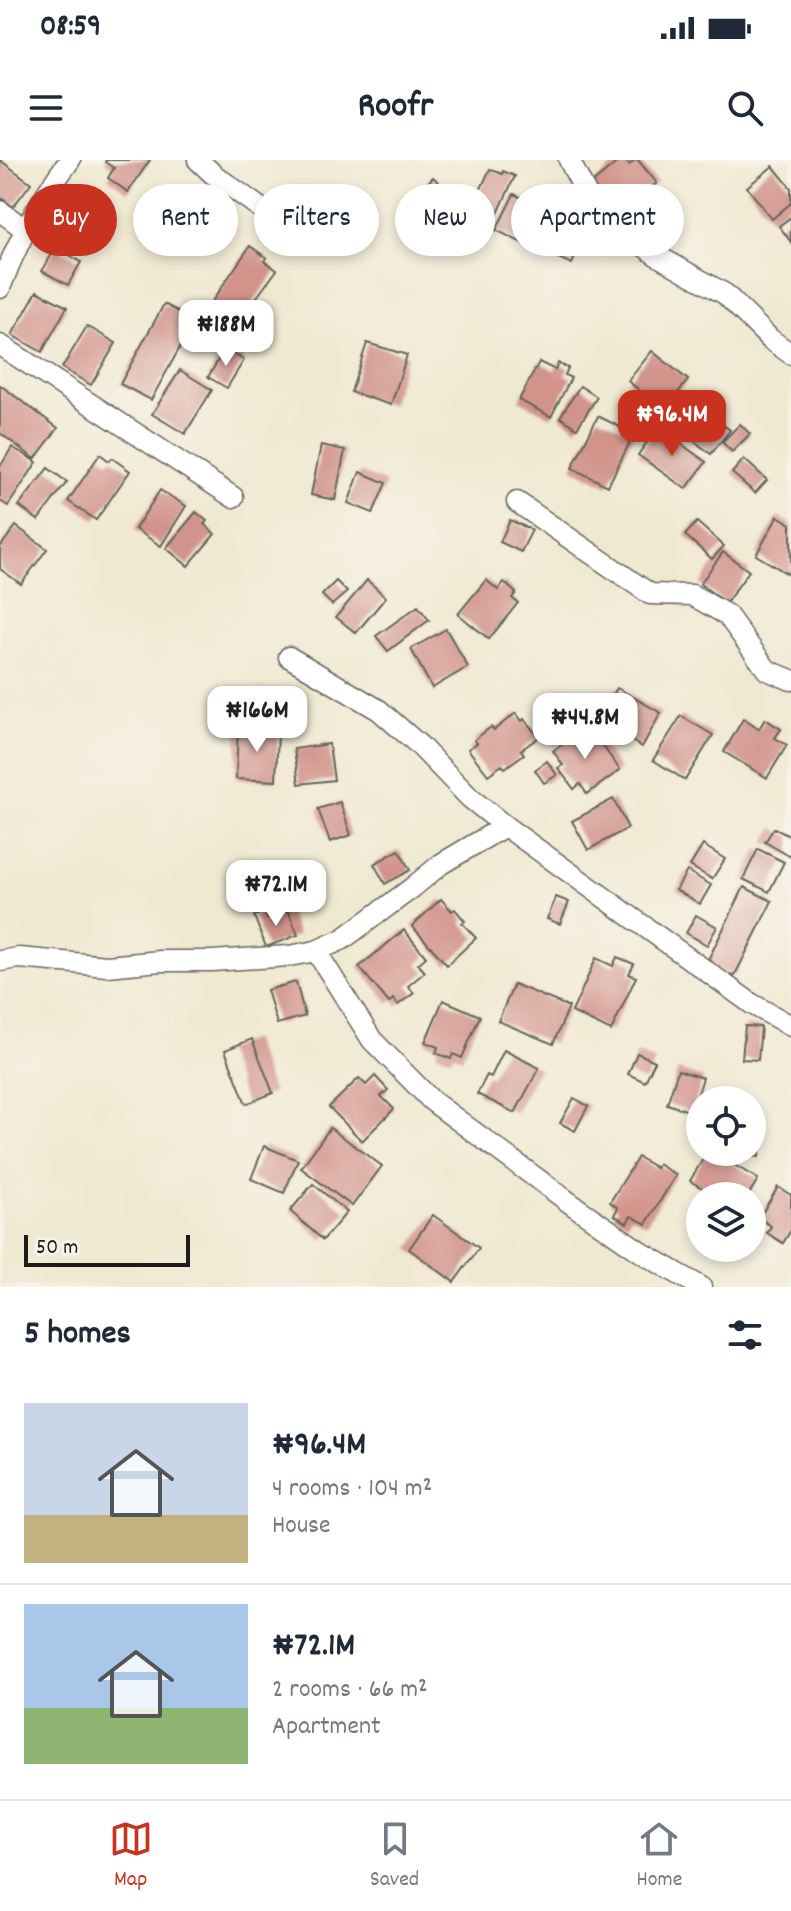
<!DOCTYPE html>
<html lang="en">
<head>
<meta charset="utf-8">
<style>
	:root { --surface:#fff; --page:#f2f2f3; --text:#1f2937; --muted:#747a83; --line:#e0e1e3; --accent:#c8321e }
	body { margin:0; font-family:Dekko,sans-serif; background:var(--page); color:var(--text); height:100vh; display:flex; flex-direction:column; font-size:30px; white-space:nowrap }
	* { box-sizing:border-box; margin:0 }
	p { font-size:26px; color:var(--muted) }
	.icon { flex:none; width:44px; height:44px; fill:none; stroke:currentColor; stroke-width:2; stroke-linecap:round; stroke-linejoin:round }
	.map { position:relative; height:1127px; overflow:hidden }
	.drawer { display:flex; flex-direction:column; background:var(--surface); flex:1 }
	.drawer>* { flex:none }
	.hud { position:absolute; left:24px; top:24px; width:744px; height:72px; display:flex; gap:16px }
	.tools { position:absolute; left:686px; top:926px; display:grid; gap:16px }
	.tools a { display:grid; place-items:center; width:80px; height:80px; border-radius:50%; background:var(--surface); box-shadow:0 4px 12px #0003; font-size:40px }
	.scale { position:absolute; left:24px; bottom:20px; width:166px; box-sizing:border-box; padding-left:8px; border:4px solid #1c1c1c; border-top:0; font-size:22px; line-height:28px; white-space:nowrap; color:#1c1c1c; -webkit-text-stroke:6px #f7f3e8; paint-order:stroke }
	.price { position:absolute; translate:-50% -68px; padding:0 18px; border-radius:16px; background:#fff; color:#222; font-size:26px; line-height:52px; filter:drop-shadow(0 2px 4px #0008) }
	.price::after { content:''; position:absolute; left:50%; top:48px; width:24px; height:18px; margin-left:-12px; background:inherit; clip-path:polygon(0 0,100% 0,50% 100%) }
	.price.selected { background:var(--accent); color:#fff }
	ul { padding:0; list-style:none }
	li { display:flex; align-items:center; gap:24px; height:200px; padding:0 24px }
	li+li { border-top:2px solid var(--line) }
	li span { display:grid; place-items:center; flex:none; width:224px; height:160px; border-radius:0px; color:#555 }
	li>.icon { margin-inline-start:auto }
	span .icon { width:96px; height:96px; fill:#fffc; stroke-width:1 }
	li b { font-size:34px }
	h2 { display:flex; justify-content:space-between; align-items:center; height:96px; padding:0 24px; font-size:34px }
	.pill { padding:0 28px; border-radius:36px; background:var(--surface); box-shadow:0 4px 12px #0003; font-size:28px; line-height:72px }
	.pill.selected { background:var(--accent); color:#fff }
	.status { display:flex; justify-content:space-between; align-items:center; height:56px; padding:0 40px; background:var(--surface); direction:ltr }
	.status svg { height:22px; fill:currentColor }
	header { display:flex; justify-content:space-between; align-items:center; height:104px; padding:0 24px; background:var(--surface); font-size:36px; font-weight:700 }
	.dock { display:flex; justify-content:space-around; align-items:center; height:112px; border-top:2px solid var(--line); background:var(--surface); font-size:22px; color:var(--muted) }
	.dock a { display:grid; justify-items:center; gap:4px }
	.dock .selected { color:var(--accent) }
	.map>svg:first-child { display:block }
	.building { fill:#d1938a }
	.lines { fill:none; stroke-linecap:round; stroke-linejoin:round }
	.minor-casing { stroke:#66645c; stroke-width:23 }
	.minor { stroke:#fff; stroke-width:20 }
</style>
</head>
<body>
<div class="status"><b>08:59</b><svg viewBox="0 0 49 12"><path d="M0 12V9h3v3zM5 12V6h3v6zM10 12V3h3v9zM15 12V0h3v12zM26 1h20v11H26zM47 4h2v5h-2z"/></svg></div>
<header><svg class="icon" aria-label="menu" viewBox="0 0 24 24"><path d="M4 6h16M4 12h16M4 18h16"/></svg>Roofr<svg class="icon" aria-label="search" viewBox="0 0 24 24"><circle cx="10" cy="10" r="6"/><path d="M15 15l6 6"/></svg></header>
<div class="map">
<svg width="791" height="1127" viewBox="0 0 791 1127">
	<rect width="100%" height="100%" fill="#f7f3e8"/>
	<filter id="ink" filterUnits="userSpaceOnUse"><feTurbulence type="fractalNoise" baseFrequency=".0125" numOctaves="2"/><feDisplacementMap in="SourceGraphic" scale="16" xChannelSelector="R" yChannelSelector="G"/><feConvolveMatrix kernelMatrix="1 2 1 2 8 2 1 2 1" color-interpolation-filters="sRGB"/></filter>
	<filter id="wash" filterUnits="userSpaceOnUse"><feTurbulence type="fractalNoise" baseFrequency=".006" numOctaves="4" result="noise"/><feDisplacementMap in="SourceGraphic" scale="32" xChannelSelector="R" yChannelSelector="G"/><feGaussianBlur stdDeviation="1.8" result="paint"/><feColorMatrix in="noise" values="0 0 0 0 0 0 0 0 0 0 0 0 0 0 0 0 0 1.4 0 .05"/><feComposite in="paint" operator="in"/></filter>
	<g filter="url(#wash)">
		<rect width="100%" height="100%" fill="#f0e9d2"/>
		<g id="blocks">
			<g class="building">
				<polygon points="0,0 31,23 13,47 0,37"/>
				<polygon points="106,0 150,0 128,32 108,18 114,8 105,2"/>
				<polygon points="620,0 625,0 629,5 635,0 638,0 657,23 644,33 649,39 622,62 591,24"/>
				<polygon points="773,6 791,28 791,43 772,59 747,27"/>
				<polygon points="490,9 502,14 503,11 515,16 495,60 471,50"/>
				<polygon points="433,17 445,28 427,48 415,37"/>
				<polygon points="514,34 530,42 527,47 540,53 524,84 496,70"/>
				<polygon points="459,42 473,54 456,72 443,60"/>
				<polygon points="546,52 587,71 572,104 530,86"/>
				<polygon points="791,57 791,82 779,66"/>
				<polygon points="250,86 267,98 264,101 277,110 236,165 226,158 223,162 206,150"/>
				<polygon points="56,87 81,102 68,125 42,111"/>
				<polygon points="37,131 67,147 42,192 12,175"/>
				<polygon points="164,144 195,160 151,240 120,224"/>
				<polygon points="87,166 116,183 91,225 62,208"/>
				<polygon points="367,183 407,195 391,245 351,232"/>
				<polygon points="225,189 244,200 227,228 208,217"/>
				<polygon points="652,191 688,220 664,250 628,221"/>
				<polygon points="539,202 555,210 558,203 568,208 565,215 571,218 551,257 519,240"/>
				<polygon points="180,210 212,230 185,274 152,254"/>
				<polygon points="0,225 58,268 35,299 0,273"/>
				<polygon points="580,226 597,237 577,268 560,257"/>
				<polygon points="703,250 730,270 711,294 685,274"/>
				<polygon points="598,256 634,274 608,326 572,308"/>
				<polygon points="740,264 750,274 732,292 722,282"/>
				<polygon points="658,267 706,302 686,329 638,295"/>
				<polygon points="321,285 345,290 335,340 311,335"/>
				<polygon points="12,287 37,302 8,346 0,341 0,307"/>
				<polygon points="100,294 109,301 112,298 130,311 96,360 68,341"/>
				<polygon points="744,299 767,320 755,333 732,313"/>
				<polygon points="48,308 67,322 38,360 19,346"/>
				<polygon points="360,312 386,323 373,353 348,343"/>
				<polygon points="160,330 186,346 161,386 135,369"/>
				<polygon points="196,352 207,361 204,364 215,374 188,406 166,388"/>
				<polygon points="778,356 791,364 791,407 788,414 756,395"/>
				<polygon points="510,360 532,370 521,392 500,382"/>
				<polygon points="697,362 724,386 712,399 685,375"/>
				<polygon points="16,366 47,389 21,424 0,409 0,387"/>
				<polygon points="723,392 749,411 726,443 700,424"/>
				<polygon points="367,420 386,437 356,473 336,457"/>
				<polygon points="486,420 498,430 504,422 516,433 512,438 518,443 489,479 458,454"/>
				<polygon points="336,421 347,432 332,445 322,435"/>
				<polygon points="418,446 429,460 388,491 376,476"/>
				<polygon points="446,469 468,507 432,528 411,489"/>
				<polygon points="617,528 661,553 642,587 597,561"/>
				<polygon points="516,553 522,561 524,559 539,577 521,590 524,594 505,608 502,605 488,615 468,589 477,583 474,580 491,567 494,570"/>
				<polygon points="681,556 713,575 685,620 653,600"/>
				<polygon points="743,559 759,569 765,559 781,569 775,578 787,585 767,618 724,592"/>
				<polygon points="588,565 620,610 587,634 580,624 574,629 558,608 563,605 553,591"/>
				<polygon points="238,566 254,566 254,571 278,571 276,621 236,619"/>
				<polygon points="329,584 334,620 299,624 294,589"/>
				<polygon points="547,601 557,615 544,623 535,610"/>
				<polygon points="613,639 628,668 588,690 572,661"/>
				<polygon points="340,642 351,675 330,682 318,649"/>
				<polygon points="774,668 791,677 791,697 765,682"/>
				<polygon points="703,685 725,699 712,719 690,706"/>
				<polygon points="758,689 784,702 769,732 743,719"/>
				<polygon points="399,690 410,710 385,724 374,704"/>
				<polygon points="687,711 711,725 700,744 676,730"/>
				<polygon points="744,727 772,741 734,817 706,804"/>
				<polygon points="556,737 569,742 560,764 547,759"/>
				<polygon points="441,739 452,751 455,749 465,761 462,763 476,778 447,805 412,766"/>
				<polygon points="288,750 298,775 266,787 254,756 265,752 267,758"/>
				<polygon points="696,755 717,767 707,785 686,773"/>
				<polygon points="404,770 426,797 418,804 425,812 408,826 414,833 398,845 393,839 389,843 359,807"/>
				<polygon points="617,797 634,804 629,814 636,817 611,871 572,852 596,798 613,806"/>
				<polygon points="296,822 305,856 277,864 267,830"/>
				<polygon points="514,824 569,847 553,884 498,861"/>
				<polygon points="443,840 480,856 462,898 453,894 451,899 436,893 438,887 425,882"/>
				<polygon points="745,866 761,867 758,900 742,899"/>
				<polygon points="252,879 273,933 246,944 225,890"/>
				<polygon points="504,890 539,908 515,953 477,934 487,915 491,917"/>
				<polygon points="637,893 655,901 645,922 628,914"/>
				<polygon points="678,910 703,918 692,952 667,944"/>
				<polygon points="375,916 388,930 381,936 394,949 362,981 329,947 359,918 366,925"/>
				<polygon points="574,938 588,946 575,971 560,963"/>
				<polygon points="330,968 382,1006 352,1046 301,1008"/>
				<polygon points="752,977 761,978 759,997 731,994 732,992 752,992"/>
				<polygon points="264,986 298,1000 284,1033 251,1019"/>
				<polygon points="707,992 712,992 758,1019 748,1036 713,1036 714,1035 690,1021"/>
				<polygon points="638,997 656,1008 658,1004 676,1015 646,1064 631,1056 627,1063 614,1055 618,1048 610,1042"/>
				<polygon points="313,1024 347,1052 323,1080 290,1051"/>
				<polygon points="778,1027 791,1035 791,1070 783,1083 767,1073 771,1066 759,1058"/>
				<polygon points="433,1055 479,1088 454,1122 409,1089"/>
			</g>
		</g>
	</g>
	<g filter="url(#ink)">
		<use href="#blocks" fill-opacity="0" stroke="#66645c" stroke-width="2"/>
		<g class="lines">
			<g class="minor-casing">
				<g id="minor">
					<polyline points="198,0 213,14 263,50"/>
					<polyline points="569,0 594,49 656,95 725,134 770,179 791,194"/>
					<polyline points="0,51 26,70"/>
					<path d="M0 128C17 82 40 39 70 0"/>
					<polyline points="0,185 233,337"/>
					<polyline points="517,342 650,434 692,435 727,455 767,510 791,520"/>
					<polyline points="289,497 379,550 419,585 470,638 505,666 752,844 791,866"/>
					<polyline points="316,791 372,880 432,941 570,1043 644,1094 701,1127"/>
					<polyline points="0,801 19,798 107,806 160,801 212,801 289,796 316,791 343,779 412,728 441,704 505,666"/>
				</g>
			</g>
			<use href="#minor" class="minor"/>
		</g>
	</g>
</svg>
<div class="tools">
<a><svg class="icon" aria-label="locate" viewBox="0 0 24 24"><circle cx="12" cy="12" r="6"/><path d="M12 2v4M12 18v4M2 12h4M18 12h4"/></svg></a>
<a><svg class="icon" aria-label="layers" viewBox="0 0 24 24"><path d="M12 4l9 5-9 5-9-5zM3 14l9 5 9-5"/></svg></a>
</div>
<div class="scale">50 m</div>
<b class="price" style="left:226px;top:208px">₦188M</b>
<b class="price selected" style="left:672px;top:298px">₦96.4M</b>
<b class="price" style="left:257px;top:594px">₦166M</b>
<b class="price" style="left:585px;top:601px">₦44.8M</b>
<b class="price" style="left:276px;top:768px">₦72.1M</b>
<div class="hud">
<a class="pill selected">Buy</a>
<a class="pill">Rent</a>
<a class="pill">Filters</a>
<a class="pill">New</a>
<a class="pill">Apartment</a>
</div>
</div>
<section class="drawer">
<h2>5 homes<svg class="icon" aria-label="filters" viewBox="0 0 24 24"><path d="M4 7h16M4 17h16"/><circle cx="9" cy="7" r="2"/><circle cx="15" cy="17" r="2"/></svg></h2>
<ul>
<li><span style="background:linear-gradient(#c9d6e8 70%,#c2b280 0)"><svg class="icon" aria-label="home" viewBox="0 0 24 24"><path d="M3 11l9-7 9 7M6 9v11h12V9"/></svg></span><div><b>₦96.4M</b><p>4 rooms · 104 m²</p><p>House</p></div></li>
<li><span style="background:linear-gradient(#a9c7e8 65%,#8fb573 0)"><svg class="icon" aria-label="home" viewBox="0 0 24 24"><path d="M3 11l9-7 9 7M6 9v11h12V9"/></svg></span><div><b>₦72.1M</b><p>2 rooms · 66 m²</p><p>Apartment</p></div></li>
</ul>
</section>
<nav class="dock">
<a class="selected"><svg class="icon" aria-label="map" viewBox="0 0 24 24"><path d="M3 6l6-2 6 2 6-2v14l-6 2-6-2-6 2zM9 4v14M15 6v14"/></svg>Map</a>
<a><svg class="icon" aria-label="saved" viewBox="0 0 24 24"><path d="M7 4h10v16l-5-4-5 4z"/></svg>Saved</a>
<a><svg class="icon" aria-label="home" viewBox="0 0 24 24"><path d="M3 11l9-7 9 7M6 9v11h12V9"/></svg>Home</a>
</nav>
</body>
</html>
